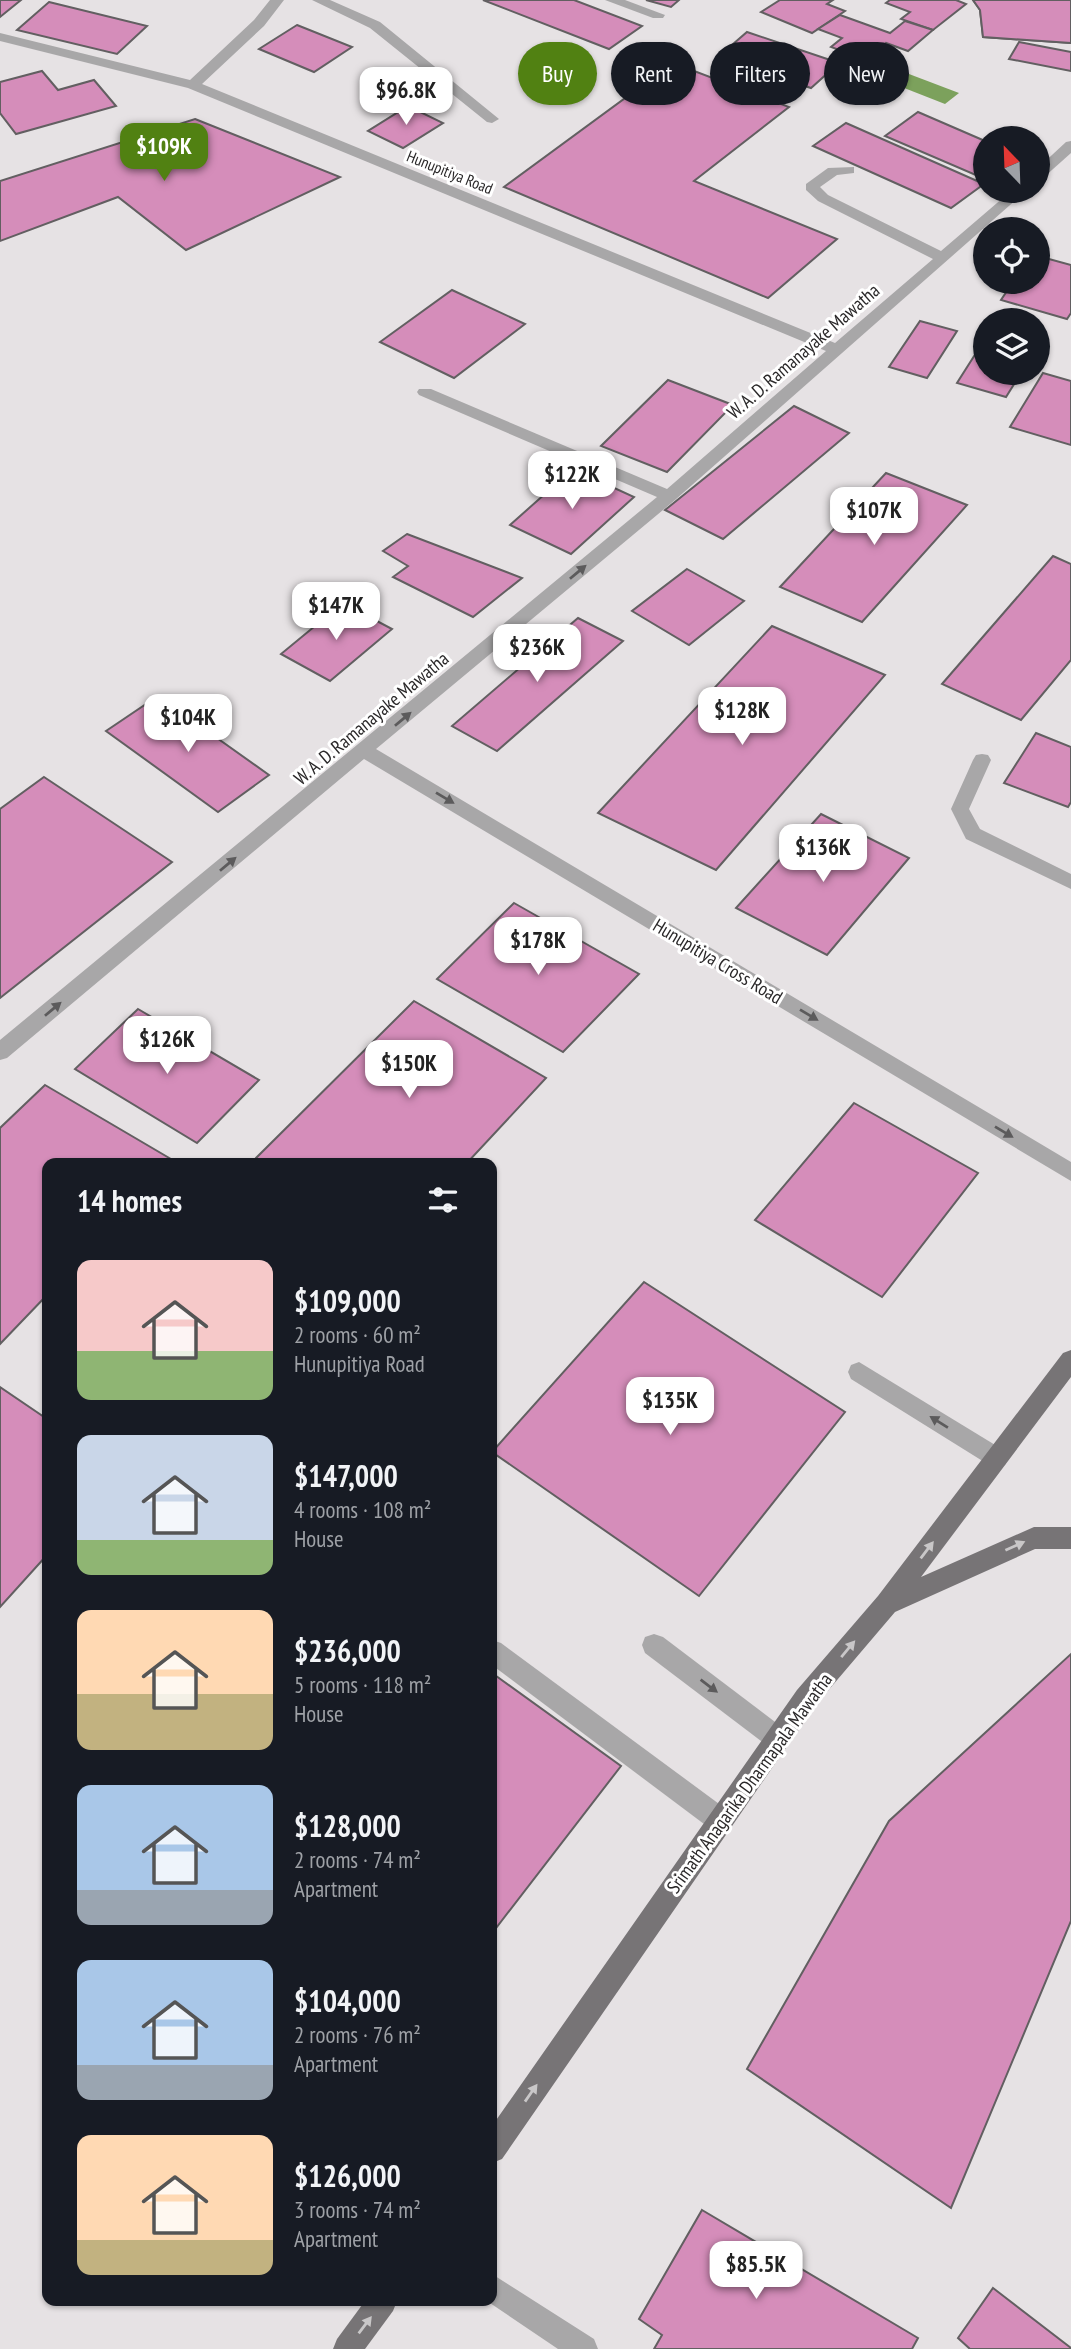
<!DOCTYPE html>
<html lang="en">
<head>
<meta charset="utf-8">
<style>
	:root { --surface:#171b24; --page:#20242c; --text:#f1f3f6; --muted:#9ea1a6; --accent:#518112 }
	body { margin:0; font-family:"PT Sans Narrow",sans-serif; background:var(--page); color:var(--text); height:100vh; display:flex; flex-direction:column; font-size:26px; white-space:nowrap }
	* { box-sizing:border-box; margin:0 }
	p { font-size:23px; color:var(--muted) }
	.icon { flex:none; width:38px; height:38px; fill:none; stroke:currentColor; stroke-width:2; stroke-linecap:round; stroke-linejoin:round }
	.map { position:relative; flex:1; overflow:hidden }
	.details { position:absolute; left:42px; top:1158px; width:455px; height:1148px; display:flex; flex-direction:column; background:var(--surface); border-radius:14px; box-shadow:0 2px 5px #0004 }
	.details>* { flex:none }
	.hud { position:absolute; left:518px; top:42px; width:448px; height:63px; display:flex; gap:14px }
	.needle { width:46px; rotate:337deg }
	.tools { position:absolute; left:973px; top:126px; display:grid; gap:14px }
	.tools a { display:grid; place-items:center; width:77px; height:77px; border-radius:50%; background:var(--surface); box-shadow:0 2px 5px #0004; font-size:35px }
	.price { position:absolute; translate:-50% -60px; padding:0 16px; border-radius:14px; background:#fff; color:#222; font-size:23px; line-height:46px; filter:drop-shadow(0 2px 4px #0008) }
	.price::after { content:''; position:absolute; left:50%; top:42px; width:21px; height:16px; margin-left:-10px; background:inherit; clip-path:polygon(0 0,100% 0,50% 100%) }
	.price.active { background:var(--accent); color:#fff }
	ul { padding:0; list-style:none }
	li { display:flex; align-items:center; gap:21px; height:175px; padding:0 35px }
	li span { display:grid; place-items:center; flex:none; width:196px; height:140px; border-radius:14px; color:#555 }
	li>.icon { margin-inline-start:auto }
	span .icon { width:84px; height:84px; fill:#fffc; stroke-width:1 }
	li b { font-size:30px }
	h2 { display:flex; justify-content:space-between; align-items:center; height:84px; padding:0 35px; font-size:30px }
	.chip { padding:0 24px; border-radius:32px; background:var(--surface); box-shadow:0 2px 5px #0004; font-size:24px; line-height:63px }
	.chip.active { background:var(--accent); color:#fff }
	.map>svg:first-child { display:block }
	.water { fill:#7ca15c }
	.building { fill:#d58dba; stroke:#625f61; stroke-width:2 }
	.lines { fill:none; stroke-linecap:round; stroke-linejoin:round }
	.minor { fill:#a8a7a8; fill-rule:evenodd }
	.major { fill:#777476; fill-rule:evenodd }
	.oneway { fill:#5c5b5c }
	.oneway2 { fill:#c9c7c8 }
	.labels { text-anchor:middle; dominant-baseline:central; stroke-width:6; stroke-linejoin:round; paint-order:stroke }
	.far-street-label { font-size:16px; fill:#2a2829; stroke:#fff }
	.street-label { font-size:19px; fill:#2a2829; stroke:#fff }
</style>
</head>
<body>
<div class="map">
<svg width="1071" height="2349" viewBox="0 0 1071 2349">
	<rect width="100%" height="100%" fill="#e6e2e4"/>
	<polygon class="water" points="909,74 959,93 945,104 894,84"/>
	<g class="building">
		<polygon points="0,0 21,0 0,17"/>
		<polygon points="483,0 574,0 642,26 609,49"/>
		<polygon points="646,0 679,0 671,7"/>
		<polygon points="780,0 833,0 827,4 845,11 812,33 761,12"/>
		<polygon points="890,0 956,0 966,4 933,30 901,19 910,12 886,3"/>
		<polygon points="973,0 1015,0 1053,7 1048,0 1071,0 1071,43 983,37 980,10"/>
		<polygon points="973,0 1071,0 1071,43 983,37 980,10"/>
		<polygon points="49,2 147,26 117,54 17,30"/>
		<polygon points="840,15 890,33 905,21 933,30 908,51 886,43 866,60 831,47 842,38 818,29"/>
		<polygon points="297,25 352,47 314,72 259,49"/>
		<polygon points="747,32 839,63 811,88 718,57"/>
		<polygon points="1019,42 1071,52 1071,71 1009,59"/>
		<polygon points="673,63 789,107 694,181 837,239 768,298 504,187"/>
		<polygon points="42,71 58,90 94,80 116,106 16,134 0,113 0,82"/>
		<polygon points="408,106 443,123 403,148 368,131"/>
		<polygon points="918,112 985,141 985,179 885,136"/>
		<polygon points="195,119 340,177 186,250 118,197 0,241 0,181"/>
		<polygon points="846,123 984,184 951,208 813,146"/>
		<polygon points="1038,256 1071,265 1071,313 1067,319 1001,300 1013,282 1038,282"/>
		<polygon points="452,290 525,324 454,378 380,342"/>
		<polygon points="920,321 957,331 927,378 889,367"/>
		<polygon points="983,342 985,343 985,373 1021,373 1006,397 957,383"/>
		<polygon points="1043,373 1071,381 1071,445 1010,427"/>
		<polygon points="668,380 733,405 667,472 601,446"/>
		<polygon points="794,406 849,433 723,539 665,510"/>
		<polygon points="573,469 634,497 571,554 510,525"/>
		<polygon points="886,473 967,505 862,622 780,587"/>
		<polygon points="407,534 522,578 473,617 393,577 408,566 383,551"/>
		<polygon points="1053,556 1071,564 1071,660 1021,720 942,684"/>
		<polygon points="687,569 744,601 689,645 632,611"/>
		<polygon points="343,603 392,629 330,681 281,654"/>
		<polygon points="578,618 623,641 497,751 452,726"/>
		<polygon points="772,626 885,675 716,870 598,813"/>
		<polygon points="158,696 269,775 218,812 106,731"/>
		<polygon points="1036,733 1071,747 1071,802 1068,807 1004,783"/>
		<polygon points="44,777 172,862 0,998 0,809"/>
		<polygon points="821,814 909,858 827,955 736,908"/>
		<polygon points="514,903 639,974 563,1052 437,979"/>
		<polygon points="414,1001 546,1078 466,1164 250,1164"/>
		<polygon points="138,1009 259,1080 197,1143 75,1069"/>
		<polygon points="45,1085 176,1162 47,1164 47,1295 0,1344 0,1128"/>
		<polygon points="854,1103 978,1173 882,1297 755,1220"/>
		<polygon points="644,1282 845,1412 699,1596 492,1452"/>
		<polygon points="0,1387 47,1419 47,1555 0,1607"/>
		<polygon points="1071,1654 1071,1921 951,2208 747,2069 889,1821"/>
		<polygon points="492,1673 621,1766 493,1932 492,1931"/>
		<polygon points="702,2210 918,2338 912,2349 654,2349 662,2335 639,2319"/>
		<polygon points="993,2288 1071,2348 1071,2349 970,2349 958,2338"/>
	</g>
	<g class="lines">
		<g class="minor">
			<polygon points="270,0 284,0 264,26 202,84 835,343 933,259 818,201 806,190 806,184 828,168 854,167 854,173 837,175 820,187 828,195 941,251 1011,191 1026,191 675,500 376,749 1071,1162 1071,1181 364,759 7,1058 0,1060 0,1040 657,497 419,395 417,392 419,389 431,389 667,489 826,351 188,88 0,41 0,33 190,80 254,20"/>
			<polygon points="312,0 330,0 380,22 499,119 492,123 487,122 370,28"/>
			<polygon points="605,0 625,0 665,15 663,18 653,18"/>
			<polygon points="1071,141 1071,153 1043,178 1038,179 1038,168 1066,142"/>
			<polygon points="982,754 988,755 991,760 969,809 980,829 1071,874 1071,889 966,839 951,809 973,760 976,755"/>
			<polygon points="859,1362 1005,1451 1008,1458 1005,1465 997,1468 989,1465 851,1379 848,1372 851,1365"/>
			<polygon points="654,1634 663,1637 787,1731 790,1739 787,1747 778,1751 769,1747 645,1653 642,1645 645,1637"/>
			<polygon points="492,1640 501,1643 730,1812 734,1821 730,1830 721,1834 712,1830 492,1665"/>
			<polygon points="492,2274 594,2339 598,2349 558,2349 487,2301 492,2301"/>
		</g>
		<g class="major">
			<polygon points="1071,1350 1071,1377 921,1577 1034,1527 1071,1527 1071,1549 1035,1549 895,1612 815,1706 502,2159 492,2163 492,2126 797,1690 878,1596 1063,1353"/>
			<polygon points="365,2301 397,2301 393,2311 365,2349 333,2349 337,2339"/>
		</g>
	</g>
	<defs><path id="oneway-solid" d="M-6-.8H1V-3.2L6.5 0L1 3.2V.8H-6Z" transform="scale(1.75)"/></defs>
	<g class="oneway">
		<use href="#oneway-solid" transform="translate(578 572) rotate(-40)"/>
		<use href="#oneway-solid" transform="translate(403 719) rotate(-40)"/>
		<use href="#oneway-solid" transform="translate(445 798) rotate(31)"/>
		<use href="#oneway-solid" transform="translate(228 864) rotate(-40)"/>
		<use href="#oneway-solid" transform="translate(53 1009) rotate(-40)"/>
		<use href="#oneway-solid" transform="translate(809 1015) rotate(31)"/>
		<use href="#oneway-solid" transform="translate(1004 1132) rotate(31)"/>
		<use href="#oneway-solid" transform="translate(939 1422) rotate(-148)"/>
		<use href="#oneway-solid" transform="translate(709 1686) rotate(37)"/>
	</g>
	<g class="oneway2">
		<use href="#oneway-solid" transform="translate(1015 1546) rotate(-24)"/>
		<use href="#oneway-solid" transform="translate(927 1550) rotate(-53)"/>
		<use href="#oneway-solid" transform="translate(848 1649) rotate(-50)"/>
		<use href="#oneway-solid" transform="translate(531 2093) rotate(-55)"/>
		<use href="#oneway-solid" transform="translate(365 2325) rotate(-53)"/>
	</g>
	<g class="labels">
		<g class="far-street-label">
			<text transform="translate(450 172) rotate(22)">Hunupitiya Road</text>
		</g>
		<g class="street-label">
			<text transform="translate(803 351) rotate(-41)">W. A. D. Ramanayake Mawatha</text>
			<text transform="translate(371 718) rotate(-40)">W. A. D. Ramanayake Mawatha</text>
			<text transform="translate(718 961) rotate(31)">Hunupitiya Cross Road</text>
			<text transform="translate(749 1783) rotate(-54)">Srimath Anagarika Dharmapala Mawatha</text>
		</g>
	</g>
</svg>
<div class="tools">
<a><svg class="needle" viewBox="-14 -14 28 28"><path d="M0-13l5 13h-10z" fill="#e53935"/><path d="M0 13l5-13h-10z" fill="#9ea1a6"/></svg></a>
<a><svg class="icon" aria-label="locate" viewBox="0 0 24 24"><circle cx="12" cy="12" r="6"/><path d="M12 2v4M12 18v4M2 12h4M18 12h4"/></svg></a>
<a><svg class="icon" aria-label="layers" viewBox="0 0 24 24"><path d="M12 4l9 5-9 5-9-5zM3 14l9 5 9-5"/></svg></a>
</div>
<b class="price" style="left:406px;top:127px">$96.8K</b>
<b class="price active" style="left:164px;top:183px">$109K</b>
<b class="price" style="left:572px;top:511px">$122K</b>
<b class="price" style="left:874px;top:547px">$107K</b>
<b class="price" style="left:336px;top:642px">$147K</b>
<b class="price" style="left:537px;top:684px">$236K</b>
<b class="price" style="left:742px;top:747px">$128K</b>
<b class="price" style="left:188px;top:754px">$104K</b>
<b class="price" style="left:823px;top:884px">$136K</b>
<b class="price" style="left:538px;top:977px">$178K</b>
<b class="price" style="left:167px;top:1076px">$126K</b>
<b class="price" style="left:409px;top:1100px">$150K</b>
<b class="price" style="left:670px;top:1437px">$135K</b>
<b class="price" style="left:756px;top:2301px">$85.5K</b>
<div class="hud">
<a class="chip active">Buy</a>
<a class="chip">Rent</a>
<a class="chip">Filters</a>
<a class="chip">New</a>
</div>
<section class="details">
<h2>14 homes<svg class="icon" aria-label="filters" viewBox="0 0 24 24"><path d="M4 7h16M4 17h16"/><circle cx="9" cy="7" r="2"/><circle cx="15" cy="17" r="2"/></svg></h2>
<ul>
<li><span style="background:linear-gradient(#f6c9c9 65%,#8fb573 0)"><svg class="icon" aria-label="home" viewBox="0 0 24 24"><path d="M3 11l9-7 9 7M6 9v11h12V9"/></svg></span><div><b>$109,000</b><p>2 rooms · 60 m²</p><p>Hunupitiya Road</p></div></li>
<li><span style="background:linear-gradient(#c9d6e8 75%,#8fb573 0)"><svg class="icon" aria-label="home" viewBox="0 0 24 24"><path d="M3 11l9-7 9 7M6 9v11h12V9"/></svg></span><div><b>$147,000</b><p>4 rooms · 108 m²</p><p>House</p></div></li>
<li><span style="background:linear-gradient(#ffd9b3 60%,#c2b280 0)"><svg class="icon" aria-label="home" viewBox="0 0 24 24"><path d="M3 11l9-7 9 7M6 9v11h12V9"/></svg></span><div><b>$236,000</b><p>5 rooms · 118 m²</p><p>House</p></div></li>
<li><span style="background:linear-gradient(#a9c7e8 75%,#9aa5b1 0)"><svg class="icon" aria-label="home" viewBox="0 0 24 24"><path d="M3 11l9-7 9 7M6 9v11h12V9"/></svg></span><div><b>$128,000</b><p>2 rooms · 74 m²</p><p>Apartment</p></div></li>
<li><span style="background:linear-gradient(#a9c7e8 75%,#9aa5b1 0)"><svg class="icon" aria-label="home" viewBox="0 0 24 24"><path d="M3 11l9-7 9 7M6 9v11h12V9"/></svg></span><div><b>$104,000</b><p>2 rooms · 76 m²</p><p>Apartment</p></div></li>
<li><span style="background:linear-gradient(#ffd9b3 75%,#c2b280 0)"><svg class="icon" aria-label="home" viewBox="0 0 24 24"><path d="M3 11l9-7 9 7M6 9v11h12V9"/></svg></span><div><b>$126,000</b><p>3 rooms · 74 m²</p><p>Apartment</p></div></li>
</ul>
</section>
</div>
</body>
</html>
